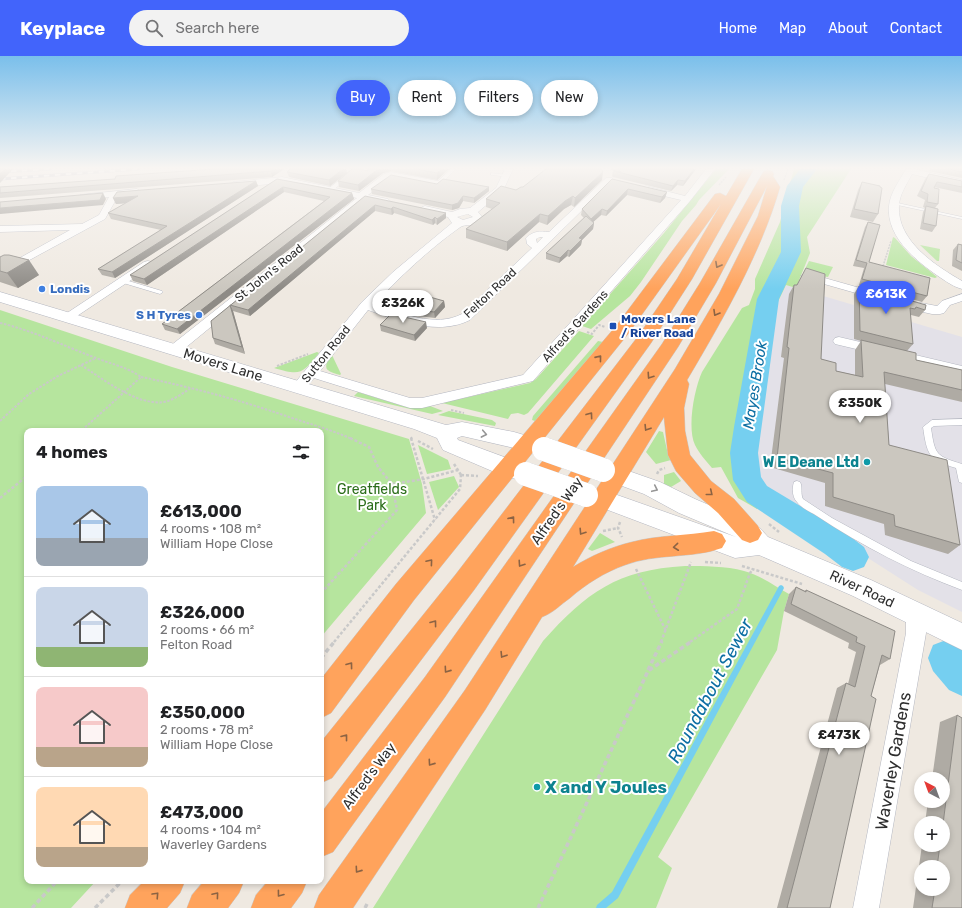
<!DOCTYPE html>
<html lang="en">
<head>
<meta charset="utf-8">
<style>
	:root { --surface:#fff; --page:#f2f2f2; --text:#202124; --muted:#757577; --line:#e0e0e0; --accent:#4264fb }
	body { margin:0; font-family:Rubik,sans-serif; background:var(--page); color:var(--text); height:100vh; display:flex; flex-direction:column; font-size:15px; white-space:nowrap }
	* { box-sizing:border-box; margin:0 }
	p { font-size:13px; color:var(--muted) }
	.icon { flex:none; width:22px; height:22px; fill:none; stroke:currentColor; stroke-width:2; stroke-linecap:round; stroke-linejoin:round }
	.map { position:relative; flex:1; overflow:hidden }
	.panel { position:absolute; left:24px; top:372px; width:300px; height:456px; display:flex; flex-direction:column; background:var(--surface); border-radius:8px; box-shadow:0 2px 6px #0003 }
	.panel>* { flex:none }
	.hud { position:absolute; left:336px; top:24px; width:380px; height:36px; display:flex; gap:8px }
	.needle { width:26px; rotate:319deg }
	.controls { position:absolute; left:914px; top:716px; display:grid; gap:8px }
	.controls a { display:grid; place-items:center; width:36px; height:36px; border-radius:50%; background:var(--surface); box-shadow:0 2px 6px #0003; font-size:20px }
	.price { position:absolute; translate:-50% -34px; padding:0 9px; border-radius:14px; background:#fff; color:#222; font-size:13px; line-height:26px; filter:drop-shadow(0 1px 2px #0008) }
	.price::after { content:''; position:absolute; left:50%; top:24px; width:12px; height:9px; margin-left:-6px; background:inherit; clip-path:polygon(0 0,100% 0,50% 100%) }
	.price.on { background:var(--accent); color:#fff }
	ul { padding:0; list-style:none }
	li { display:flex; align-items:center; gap:12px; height:100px; padding:0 12px }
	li+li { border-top:1px solid var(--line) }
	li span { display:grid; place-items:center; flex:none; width:112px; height:80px; border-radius:8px; color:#555 }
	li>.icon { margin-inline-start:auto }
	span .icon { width:48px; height:48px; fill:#fffc; stroke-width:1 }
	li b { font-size:17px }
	h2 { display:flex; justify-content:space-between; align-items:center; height:48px; padding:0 12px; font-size:17px }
	.tag { padding:0 14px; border-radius:18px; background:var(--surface); box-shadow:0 2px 6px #0003; font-size:14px; line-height:36px }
	.tag.on { background:var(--accent); color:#fff }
	header { display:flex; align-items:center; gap:24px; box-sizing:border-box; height:56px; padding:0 20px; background:var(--accent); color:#fff }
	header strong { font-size:19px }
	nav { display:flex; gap:22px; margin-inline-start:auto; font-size:14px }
	.search { width:280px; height:36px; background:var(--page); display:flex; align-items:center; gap:10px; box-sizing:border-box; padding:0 14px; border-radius:22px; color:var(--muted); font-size:15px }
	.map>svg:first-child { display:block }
	.industrial { fill:#e3e1e8 }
	.green { fill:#b6e59e }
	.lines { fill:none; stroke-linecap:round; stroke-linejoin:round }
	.stream { fill:#75cff0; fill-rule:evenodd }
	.river { fill:#75cff0; fill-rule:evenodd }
	.lane-casing { stroke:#b4b7c1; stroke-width:1 }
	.street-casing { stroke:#b4b7c1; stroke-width:1 }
	.secondary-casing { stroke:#b4b7c1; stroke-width:1 }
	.highway-casing { stroke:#c9c9c9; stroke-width:1 }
	.path-far3 { stroke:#c9c9c9; stroke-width:1.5; stroke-dasharray:2 1; stroke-linecap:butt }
	.path-far2 { stroke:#c9c9c9; stroke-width:2; stroke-dasharray:2.5 1.5; stroke-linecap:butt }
	.path-far1 { stroke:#c9c9c9; stroke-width:2.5; stroke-dasharray:3 2; stroke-linecap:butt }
	.path { stroke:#c9c9c9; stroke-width:3.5; stroke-dasharray:4.5 3; stroke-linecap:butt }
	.lane { fill:#fff; fill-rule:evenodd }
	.street { fill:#fff; fill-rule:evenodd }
	.secondary { fill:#fff; fill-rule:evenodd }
	.highway { fill:#ffa35c; fill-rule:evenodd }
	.rail-casing { stroke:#a3a6b8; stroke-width:3 }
	.rail { stroke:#fff; stroke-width:2; stroke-dasharray:5.5; stroke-linecap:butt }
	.secondary-bridge-casing { stroke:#b4b7c1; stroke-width:24; stroke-linecap:butt }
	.secondary-bridge { stroke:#fff; stroke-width:24 }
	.wall { fill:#afaba4; fill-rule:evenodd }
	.shaded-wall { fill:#8e8b86 }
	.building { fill:#cbc7bf; stroke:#8e8b86 }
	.oneway { stroke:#8c6343 }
	.oneway2 { stroke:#969696 }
	.shop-dot { fill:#3f7fe0; stroke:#fff; stroke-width:1.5 }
	.transit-dot { fill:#1a4fb4; stroke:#fff; stroke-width:1.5 }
	.culture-dot { fill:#0f9aa8; stroke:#fff; stroke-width:1.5 }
	.labels { text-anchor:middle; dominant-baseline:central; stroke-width:4; stroke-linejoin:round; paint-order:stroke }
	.far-street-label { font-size:12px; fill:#2e2e2e; stroke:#fff }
	.far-shop-label { font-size:12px; font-weight:bold; fill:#366cbe; stroke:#fff; text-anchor:start }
	.far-transit-label { font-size:12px; font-weight:bold; fill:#164399; stroke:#fff; text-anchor:start }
	.street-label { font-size:14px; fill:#2e2e2e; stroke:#fff }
	.culture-label { font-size:14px; font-weight:bold; fill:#0d838f; stroke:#fff; text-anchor:end }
	.park-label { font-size:14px; fill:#2c6e1b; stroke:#fff }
	.water-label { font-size:15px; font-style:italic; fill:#0d6fa3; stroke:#fff }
	.near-street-label { font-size:17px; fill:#2e2e2e; stroke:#fff }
	.near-culture-label { font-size:17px; font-weight:bold; fill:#0d838f; stroke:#fff; text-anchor:start }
	.near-water-label { font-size:18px; font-style:italic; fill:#0d6fa3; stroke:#fff }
</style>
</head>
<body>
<header>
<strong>Keyplace</strong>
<div class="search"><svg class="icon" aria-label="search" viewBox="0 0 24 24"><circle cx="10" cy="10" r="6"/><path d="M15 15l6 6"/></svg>Search here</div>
<nav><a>Home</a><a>Map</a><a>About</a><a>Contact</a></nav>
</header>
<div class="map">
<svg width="962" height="852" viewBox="0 0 962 852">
	<rect width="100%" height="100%" fill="#efe9e1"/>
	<polygon class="industrial" points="786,229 962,281 962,556 918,534 763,435 757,425 757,391 775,252"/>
	<g class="green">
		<polygon points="716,113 729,113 699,144 696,149 682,165 641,226 630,240 591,273 582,270 664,177"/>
		<path d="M794 113H851L807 181 810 197 796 232 786 229 775 252 757 391V425L742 420 746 434 760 447 757 453 738 442 721 411 712 412C706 405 699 397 695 389 687 372 694 334 702 316L742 252 749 249 755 233V223L780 166Z"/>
		<polygon points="893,181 895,182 911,200 937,221 935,222 886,209"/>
		<polygon points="920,189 940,193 939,205 937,205"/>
		<polygon points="809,205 833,211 828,221 803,217"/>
		<polygon points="0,254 172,311 409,383 422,428 426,457 321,581 321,375 27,375 27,825 96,825 71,852 0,852"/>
		<polygon points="579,275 594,280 528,357 524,359 518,357 511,358 508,363 442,347 530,327 536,323"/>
		<polygon points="598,285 603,286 535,365 532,364 533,360"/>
		<path d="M317 296 319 297C302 318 301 320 274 312Z"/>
		<path d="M332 299 341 318 340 319C325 315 322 312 332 299Z"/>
		<polygon points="358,336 403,350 415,352 430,350 443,355 432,358 354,340"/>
		<polygon points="449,355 492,364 496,367 495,370 438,359"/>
		<polygon points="659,375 663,376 667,394 671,404 656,408 646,396"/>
		<polygon points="418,389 448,404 451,413 427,418"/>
		<polygon points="674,416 681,425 671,431 664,428 664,419"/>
		<polygon points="454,420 459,431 438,454 429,426"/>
		<polygon points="600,477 615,486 592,495 588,493"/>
		<path d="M685 510C704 510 726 510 744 515 760 519 775 530 789 538L784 555 777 594 658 801 672 812 656 852H373L543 585C587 536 617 514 685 510Z"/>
	</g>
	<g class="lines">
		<polygon class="stream" points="781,529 783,530 784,532 783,534 618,842 606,852 596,852 597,849 612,836 779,530"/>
		<g class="river">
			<polygon points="800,113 817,113 803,131 799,150 801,196 779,243 758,397 761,421 767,430 847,478 864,491 869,501 864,511 853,515 842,511 825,498 747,446 733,424 730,397 734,371 757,243 781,196 781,150 787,130"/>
			<polygon points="946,584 959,589 962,593 962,640 949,634 933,615 928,602 933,589"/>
		</g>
		<g class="lane-casing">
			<g id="lane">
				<polygon points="354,113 359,113 332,135 328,135 328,133"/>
				<polygon points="451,113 456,113 440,129 436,129 436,127"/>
				<polygon points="491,117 507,119 509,120 507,121 493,119 491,119"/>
				<polygon points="893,146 962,161 962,163 893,148"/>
				<polygon points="122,223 162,235 163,236 160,238 120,226 119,225"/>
				<path d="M962 363V369L934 370 931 372C935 399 936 400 962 408V427L959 426 956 412C928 404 927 398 923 371L932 364Z"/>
				<path d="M797 425 800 426C803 431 800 437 803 443L832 462 911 505 962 526V534C911 515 862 490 817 460 811 456 801 452 797 446 792 441 792 432 794 426Z"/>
			</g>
		</g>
		<g class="street-casing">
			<g id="street">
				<path d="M505 113H513L503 135 478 156 483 162C475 173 466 166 459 172 428 194 400 221 374 248 401 257 435 272 462 258L532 192 527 188 526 182C533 175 540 175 549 176L606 122H612L613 124 470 264C438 280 400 265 368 254L320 315 410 342H422L523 319 681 144 643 135 641 133 643 131 646 130 685 140 706 113H715L690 145 533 325 422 352H410L314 322C308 329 304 337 294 334L292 331 294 328 362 246 393 216 452 167 448 161 422 155 420 153 422 151 425 150 452 156 460 153 470 152 496 132ZM468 158 473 161 463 164 457 161ZM540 181H543L537 187 536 183Z"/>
				<path d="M906 113H914L962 124V130L912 118C907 128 899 139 899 150 897 185 936 210 962 225V233C954 231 947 226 941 222 917 206 886 181 889 150 890 137 900 124 906 113Z"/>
				<polygon points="391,116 438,125 442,128 438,131 390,122 368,139 388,143 390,145 388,147 385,148 366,144 179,297 169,297 168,294 169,291 357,142 282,127 236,131 232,128 233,126 282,121 359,137 384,118"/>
				<polygon points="137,133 142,136 140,138 118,140 105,163 0,220 0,213 70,174 0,176 0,170 82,168 99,159 109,141 83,144 78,141 80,139"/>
				<polygon points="148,205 152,206 153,208 152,210 71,264 63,264 61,261 144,206"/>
				<polygon points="807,217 881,238 883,240 881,242 877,243 803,222 801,220"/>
				<polygon points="962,238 962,245 950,249 944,257 940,258 932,258 905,252 901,251 899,248 901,245 905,244 937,250 942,245"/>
				<polygon points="839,281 962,310 962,318 835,288 833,285 835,282"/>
				<polygon points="916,550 923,553 926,559 926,577 879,852 853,852 906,577 906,559 909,553"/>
			</g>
		</g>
		<g class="secondary-casing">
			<g id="secondary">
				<polygon points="0,236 446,369 462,366 514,376 551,387 554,393 551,399 544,401 514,392 462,380 457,382 458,384 534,412 537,418 534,424 526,426 499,418 443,394 437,382 414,373 0,246"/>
				<polygon points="603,406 660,426 695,443 758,470 768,481 871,524 962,567 962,594 853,540 759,499 735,502 600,451 578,445 575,439 578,433 586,430 603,434 736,481 679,457 644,438 595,420 592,414 595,408"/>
			</g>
		</g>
		<g class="highway-casing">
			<g id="highway">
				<polygon points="742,113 754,113 692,223 651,287 474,534 332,722 321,727 321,686 456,518 639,279 677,223 721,148 628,278 414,544 331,657 321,662 321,623 396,528 616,270 715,138 720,137 726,140"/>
				<path d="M768 114 772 115 774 118 773 120 780 131C761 197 722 265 687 324L689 328 684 352 685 375 690 399 711 425 734 443 758 470 762 477 758 484 750 487 742 484 718 457 695 437 676 415 668 399 664 361 573 511C591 500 611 491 632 486 658 479 687 480 714 475L722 478 726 485 722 492C691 503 656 497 625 509 605 516 586 528 570 542 560 549 553 557 542 561L485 654 353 852H314L319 839 465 634 675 313 719 238 758 160 767 130 716 227 678 291 445 641 333 796 321 801V757L425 621 662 288 700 227 762 118 764 115Z"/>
				<polygon points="144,825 185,825 180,837 167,852 125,852 130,839"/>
				<polygon points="204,825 244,825 239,837 228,852 187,852 192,839"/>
				<polygon points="268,825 307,825 302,837 291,852 251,852 256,839"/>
			</g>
		</g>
		<g class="path-far3">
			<polyline points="784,124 788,113"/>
			<polyline points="719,129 726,121"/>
			<polyline points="886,211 883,210 891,185"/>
		</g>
		<g class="path-far2">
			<path d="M0 267C34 275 64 290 96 302 111 308 127 311 141 321L81 375"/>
			<polyline points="587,276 592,278 599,269 605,271"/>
			<path d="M81 309C103 323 137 350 164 346 174 344 183 337 191 332"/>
			<polyline points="277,310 308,298"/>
			<path d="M141 321C191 331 240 344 289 361 310 368 332 374 352 383"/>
			<polyline points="451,354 464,357"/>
			<polyline points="0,365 29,338 58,320 96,302"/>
			<polyline points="411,381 412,383"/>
		</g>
		<g class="path-far1">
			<polyline points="350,382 369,391 378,411 392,428 424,423 458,414"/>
			<polyline points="411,382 435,464"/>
			<polyline points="418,385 433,393"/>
			<polyline points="454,408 461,419"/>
			<polyline points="657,418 659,414 665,412"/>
			<polyline points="461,419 478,420"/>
			<polyline points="0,442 27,420"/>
			<polyline points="620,466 618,472 622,481"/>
			<polyline points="769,468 779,476"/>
			<polyline points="603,475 618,472"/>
			<polyline points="705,506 721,507"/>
			<polyline points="742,510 802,528"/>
			<polyline points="636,513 666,575"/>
			<polyline points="321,537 397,454 392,428"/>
			<polyline points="334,586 460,433 461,419"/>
			<polyline points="661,586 691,506"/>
			<polyline points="690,586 737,553 750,517 753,513"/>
		</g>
		<g class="path">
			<polyline points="321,602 335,585"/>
			<polyline points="648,614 662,585"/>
			<polyline points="32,852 57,825"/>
			<polyline points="95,852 122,825"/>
			<polyline points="365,852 368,846"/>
			<polyline points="538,852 648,615 692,585"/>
		</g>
		<use href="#lane" class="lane"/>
		<use href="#street" class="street"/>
		<use href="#secondary" class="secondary"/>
		<use href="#highway" class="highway"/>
		<g class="rail-casing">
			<g id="rail">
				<polyline points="0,116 50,113"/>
				<polyline points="0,123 138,113"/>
			</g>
		</g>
		<use href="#rail" class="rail"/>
		<g class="secondary-bridge-casing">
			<g id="secondary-bridge">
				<polyline points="544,393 603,414"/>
				<polyline points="526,418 586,439"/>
			</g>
		</g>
		<use href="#secondary-bridge" class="secondary-bridge"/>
	</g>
	<g class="wall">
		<polygon points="214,113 284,113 272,121 0,142 0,131 115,123"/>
		<polygon points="290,113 346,113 347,117 330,130 289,121 287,116"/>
		<polygon points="368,113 449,113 437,124 391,115 383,117 359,135 339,131 338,125 368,115"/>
		<polygon points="611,113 696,113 683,130 677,129 671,135 613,121 612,120 613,115"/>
		<polygon points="930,113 962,113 962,122 929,115"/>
		<polygon points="929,118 962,125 962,137 934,131 934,132 938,148 935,152 936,170 932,176 920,173 923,156 925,152 923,151 925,144 917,140 925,123"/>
		<polygon points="277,123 352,137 354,143 180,278 165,274 162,268 324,145 284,136 147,229 133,225 130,219"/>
		<polygon points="612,123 667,136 665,142 660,147 627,139 606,160 601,159 593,166 594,167 593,173 582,184 581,189 569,201 567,200 559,207 546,203 546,197 584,162 581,159 582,153"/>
		<polygon points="602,124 574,151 571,149 564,153 547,169 539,166 507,195 466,182 466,173 492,153 486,151 486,143 516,134 523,131"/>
		<polygon points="256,125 258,130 115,222 102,219 98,213 161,174 111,163 108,157 126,147 116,148 113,142"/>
		<polygon points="862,126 878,158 873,166 850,161 858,134"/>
		<polygon points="437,128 489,131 489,135 474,147 463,145 459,152 452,154 372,138 371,133"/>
		<polygon points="365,140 446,162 437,169 435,167 433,169 394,157 392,159 375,155 250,260 233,255 245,298 215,288 213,282 211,265"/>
		<polygon points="868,166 869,206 927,240 922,246 859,229 864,212 853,210 865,171"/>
		<polygon points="958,188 962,189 962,215 952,210 953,194"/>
		<polygon points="0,201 39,219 18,232 0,226"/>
		<polygon points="806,212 821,303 836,315 855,319 855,294 861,285 854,283 854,238 859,230 925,254 919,261 911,259 910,260 913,288 907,295 916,304 962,314 962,346 885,328 889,389 960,489 948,498 885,479 884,468 825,450 825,427 770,411 784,302 781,301 789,238 794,229 797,229"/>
		<polygon points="444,245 445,251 435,262 418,260 400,255 399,249"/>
		<polygon points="380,269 427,272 415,285 381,275"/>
		<polygon points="796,531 805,535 806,534 890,603 880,609 880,608 871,640 830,852 777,852 837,632 846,627 848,628 856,596 848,592 849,587 784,555 789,538"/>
		<path d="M957 659 962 852H913L922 789H943V767H925L928 745H943V723H932L940 666ZM921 811H943V833H921Z"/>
	</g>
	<g class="shaded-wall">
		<polygon points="5,113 13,113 0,127 0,118"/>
		<polygon points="274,113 284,113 272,121 271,115"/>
		<polygon points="343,113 346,113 347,117 330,130 329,124"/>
		<polygon points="378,113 390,113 391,115 383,117 359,135 358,129"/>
		<polygon points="442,113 449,113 437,124 437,117"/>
		<polygon points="694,113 696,113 683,130 685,125"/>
		<polygon points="603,116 602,124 574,151 575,142"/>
		<polygon points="678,124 677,129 671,135 673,130"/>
		<polygon points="256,125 258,130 115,222 112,216"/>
		<polygon points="283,131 284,136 147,229 144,223"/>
		<polygon points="489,131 489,135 474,147 474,142"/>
		<polygon points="628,133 627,139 606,160 607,155"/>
		<polygon points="667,136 665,142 660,147 662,141"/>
		<polygon points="103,137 106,143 103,149 0,158 0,152"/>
		<polygon points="352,137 354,143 180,278 177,273"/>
		<polygon points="138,140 141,146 116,148 113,142"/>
		<polygon points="463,140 463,145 459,152 452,154 452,149"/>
		<polygon points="573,140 571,149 564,153 547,169 548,160 565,145"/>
		<polygon points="375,149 375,155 250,260 248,254"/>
		<polygon points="393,151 394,157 392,159 391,153"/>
		<polygon points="602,153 601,159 590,169 591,163"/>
		<polygon points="446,157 446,162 437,169 437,163"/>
		<polygon points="540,158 539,166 507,195 507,186"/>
		<polygon points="435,161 435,167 433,169 432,164"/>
		<polygon points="594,167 593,173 582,184 581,189 569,201 570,195 579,182"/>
		<polygon points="568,194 567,200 559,207 560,202"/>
		<polygon points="29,204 39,219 18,232 7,217"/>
		<polygon points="444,245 445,251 435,262 434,256"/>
		<polygon points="230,249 233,255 245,298 242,291"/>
		<polygon points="426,266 427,272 415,285 414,279"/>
	</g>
	<g class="building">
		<polygon points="0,113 5,113 0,118"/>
		<polygon points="214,113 274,113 271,115 0,137 0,131 115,123 116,120"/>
		<polygon points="290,113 343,113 329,124 287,116"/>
		<polygon points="352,113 360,113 368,115 368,113 378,113 358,129 338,125"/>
		<polygon points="416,113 442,113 437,117"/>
		<polygon points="546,113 601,113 603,116 575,142 573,140 565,145 548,160 540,158 507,186 466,173 500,147 486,143 501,130 516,134 521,131 523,131"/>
		<polygon points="618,113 694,113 685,125 678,124 673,130 614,115 613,114 621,116"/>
		<polygon points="948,113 962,113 962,116"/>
		<polygon points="929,118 962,125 962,131 937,126 934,132 939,133 938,148 927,146 928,138 921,135"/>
		<polygon points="391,119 437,128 443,123 489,131 474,142 463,140 458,147 452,149 371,133"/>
		<polygon points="277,123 352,137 177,273 162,268 330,141 283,131 144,223 130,219"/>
		<polygon points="612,123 667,136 662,141 628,133 607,155 602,153 591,163 582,153"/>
		<polygon points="256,125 112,216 98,213 167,170 108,157 138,140 113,142 117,136"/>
		<polygon points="862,126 880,130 880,131 882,132 878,158 854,153"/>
		<polygon points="103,137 100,144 0,152 0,146"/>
		<polygon points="365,140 446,157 437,163 435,161 432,164 393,151 391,153 375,149 248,254 230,249 242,291 213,282 211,265"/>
		<polygon points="926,150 938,153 936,170 923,167"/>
		<polygon points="586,160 594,167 579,182 582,183 570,195 568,194 560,202 546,197"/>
		<polygon points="868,166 880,169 869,206 930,222 927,240 862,223 867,207 856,204"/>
		<polygon points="958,188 962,189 962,207 956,204"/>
		<polygon points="4,199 9,199 29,204 7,217 0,215 0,201"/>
		<polygon points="806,212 825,218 821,303 836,307 836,315 863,321 861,284 916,297 916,304 962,314 962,334 884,316 889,389 947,404 960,489 895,470 894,459 833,441 833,417 777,402 789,292 787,291 794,229 797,229"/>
		<polygon points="859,230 926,249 925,254 916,251 915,253 910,252 913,288 860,275"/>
		<polygon points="412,236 444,245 434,256 418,254 399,249"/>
		<polygon points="391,258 426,266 414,279 380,269"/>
		<polygon points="796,531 806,536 806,534 895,575 890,603 882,599 871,640 876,643 830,852 787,852 846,627 855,631 865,590 856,586 857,581 791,548"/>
		<polygon points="957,659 962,662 962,852 932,852 935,833 943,833 943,811 937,811 940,789 943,789 943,768"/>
	</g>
	<defs><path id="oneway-chevron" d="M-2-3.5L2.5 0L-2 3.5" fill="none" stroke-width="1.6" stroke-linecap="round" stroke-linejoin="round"/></defs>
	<g class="oneway">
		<use href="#oneway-chevron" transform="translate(718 209) rotate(119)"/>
		<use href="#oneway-chevron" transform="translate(716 257) rotate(120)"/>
		<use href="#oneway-chevron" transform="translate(599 302) rotate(-51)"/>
		<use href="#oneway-chevron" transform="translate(650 320) rotate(124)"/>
		<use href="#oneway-chevron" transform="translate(590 359) rotate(-54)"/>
		<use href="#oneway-chevron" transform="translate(647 372) rotate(122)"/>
		<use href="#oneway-chevron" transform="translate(710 437) rotate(39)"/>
		<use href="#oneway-chevron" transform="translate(512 463) rotate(-53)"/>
		<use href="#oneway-chevron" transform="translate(582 476) rotate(123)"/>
		<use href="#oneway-chevron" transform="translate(676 491) rotate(174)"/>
		<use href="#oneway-chevron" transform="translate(430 506) rotate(-50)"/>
		<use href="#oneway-chevron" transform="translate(521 508) rotate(124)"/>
		<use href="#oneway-chevron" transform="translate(434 567) rotate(-53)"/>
		<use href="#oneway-chevron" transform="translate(503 599) rotate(122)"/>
		<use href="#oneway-chevron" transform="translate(350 609) rotate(-53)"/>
		<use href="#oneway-chevron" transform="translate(447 614) rotate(125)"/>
		<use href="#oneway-chevron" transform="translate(345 681) rotate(-52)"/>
		<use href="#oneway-chevron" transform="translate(431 707) rotate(125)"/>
		<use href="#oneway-chevron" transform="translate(358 814) rotate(125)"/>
		<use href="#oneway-chevron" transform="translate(280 838) rotate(127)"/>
		<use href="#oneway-chevron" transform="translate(156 839) rotate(-47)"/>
		<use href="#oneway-chevron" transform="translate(216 839) rotate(-50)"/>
	</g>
	<g class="oneway2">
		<use href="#oneway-chevron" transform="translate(484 378) rotate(11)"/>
		<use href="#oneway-chevron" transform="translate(655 433) rotate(25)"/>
	</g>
	<linearGradient id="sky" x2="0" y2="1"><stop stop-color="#7abfeb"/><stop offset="0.48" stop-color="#f8f5f2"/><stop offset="1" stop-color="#f8f5f2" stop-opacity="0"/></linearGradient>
	<rect width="962" height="233" fill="url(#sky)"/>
	<g class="shop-dot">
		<circle cx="42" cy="233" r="4"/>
		<circle cx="199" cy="259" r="4"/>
	</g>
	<rect class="transit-dot" x="609" y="266" width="8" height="8" rx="2"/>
	<g class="culture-dot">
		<circle cx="867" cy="406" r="4"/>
		<circle cx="537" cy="731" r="4"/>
	</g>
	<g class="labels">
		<g class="far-street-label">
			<text transform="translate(269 217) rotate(-39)">St John's Road</text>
			<text transform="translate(490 237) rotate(-43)">Felton Road</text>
			<text transform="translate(575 270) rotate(-48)">Alfred's Gardens</text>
			<text transform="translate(326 298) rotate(-51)">Sutton Road</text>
		</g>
		<g class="far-shop-label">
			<text x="50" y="233">Londis</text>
			<text x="191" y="259" text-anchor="end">S H Tyres</text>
		</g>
		<g class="far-transit-label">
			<text x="621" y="263">Movers Lane<tspan x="621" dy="14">/ River Road</tspan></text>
		</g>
		<g class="street-label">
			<text transform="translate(223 309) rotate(17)">Movers Lane</text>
			<text transform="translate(557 455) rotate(-55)">Alfred's Way</text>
			<text transform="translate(862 533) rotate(25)">River Road</text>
			<text transform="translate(369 720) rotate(-53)">Alfred's Way</text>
		</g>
		<g class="culture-label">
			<text x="859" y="406">W E Deane Ltd</text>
		</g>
		<g class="park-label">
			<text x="372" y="433">Greatfields<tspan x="372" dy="16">Park</tspan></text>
		</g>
		<g class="water-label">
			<text transform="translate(755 329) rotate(-81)">Mayes Brook</text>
		</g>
		<g class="near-street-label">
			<text transform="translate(893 705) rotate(-80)">Waverley Gardens</text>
		</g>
		<g class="near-culture-label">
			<text x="545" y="731">X and Y Joules</text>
		</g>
		<g class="near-water-label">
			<text transform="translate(710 635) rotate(-62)">Roundabout Sewer</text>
		</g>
	</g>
</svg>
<div class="controls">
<a><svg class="needle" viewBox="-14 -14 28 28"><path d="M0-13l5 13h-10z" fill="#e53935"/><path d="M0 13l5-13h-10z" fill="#757577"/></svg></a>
<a>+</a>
<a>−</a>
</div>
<b class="price on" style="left:886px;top:259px">£613K</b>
<b class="price" style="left:403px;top:268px">£326K</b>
<b class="price" style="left:860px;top:368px">£350K</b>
<b class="price" style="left:839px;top:700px">£473K</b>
<div class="hud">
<a class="tag on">Buy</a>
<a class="tag">Rent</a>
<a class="tag">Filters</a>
<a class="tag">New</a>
</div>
<section class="panel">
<h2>4 homes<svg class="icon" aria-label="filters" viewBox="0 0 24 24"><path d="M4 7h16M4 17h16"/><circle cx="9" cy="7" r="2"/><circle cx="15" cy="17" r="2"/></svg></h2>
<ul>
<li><span style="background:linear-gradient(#a9c7e8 65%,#9aa5b1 0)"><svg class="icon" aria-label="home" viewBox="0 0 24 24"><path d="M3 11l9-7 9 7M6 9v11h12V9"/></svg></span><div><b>£613,000</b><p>4 rooms · 108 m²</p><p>William Hope Close</p></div></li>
<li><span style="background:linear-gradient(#c9d6e8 75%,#8fb573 0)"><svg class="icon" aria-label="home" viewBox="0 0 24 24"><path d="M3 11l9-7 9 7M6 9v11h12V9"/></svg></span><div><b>£326,000</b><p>2 rooms · 66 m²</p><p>Felton Road</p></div></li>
<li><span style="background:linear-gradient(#f6c9c9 75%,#b9a48a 0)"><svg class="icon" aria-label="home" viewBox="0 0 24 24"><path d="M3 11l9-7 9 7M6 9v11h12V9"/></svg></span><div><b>£350,000</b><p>2 rooms · 78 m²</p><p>William Hope Close</p></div></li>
<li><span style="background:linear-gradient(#ffd9b3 75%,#b9a48a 0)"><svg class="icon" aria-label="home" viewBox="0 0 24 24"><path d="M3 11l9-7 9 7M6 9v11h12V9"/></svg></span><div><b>£473,000</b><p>4 rooms · 104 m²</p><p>Waverley Gardens</p></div></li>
</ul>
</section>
</div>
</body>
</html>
